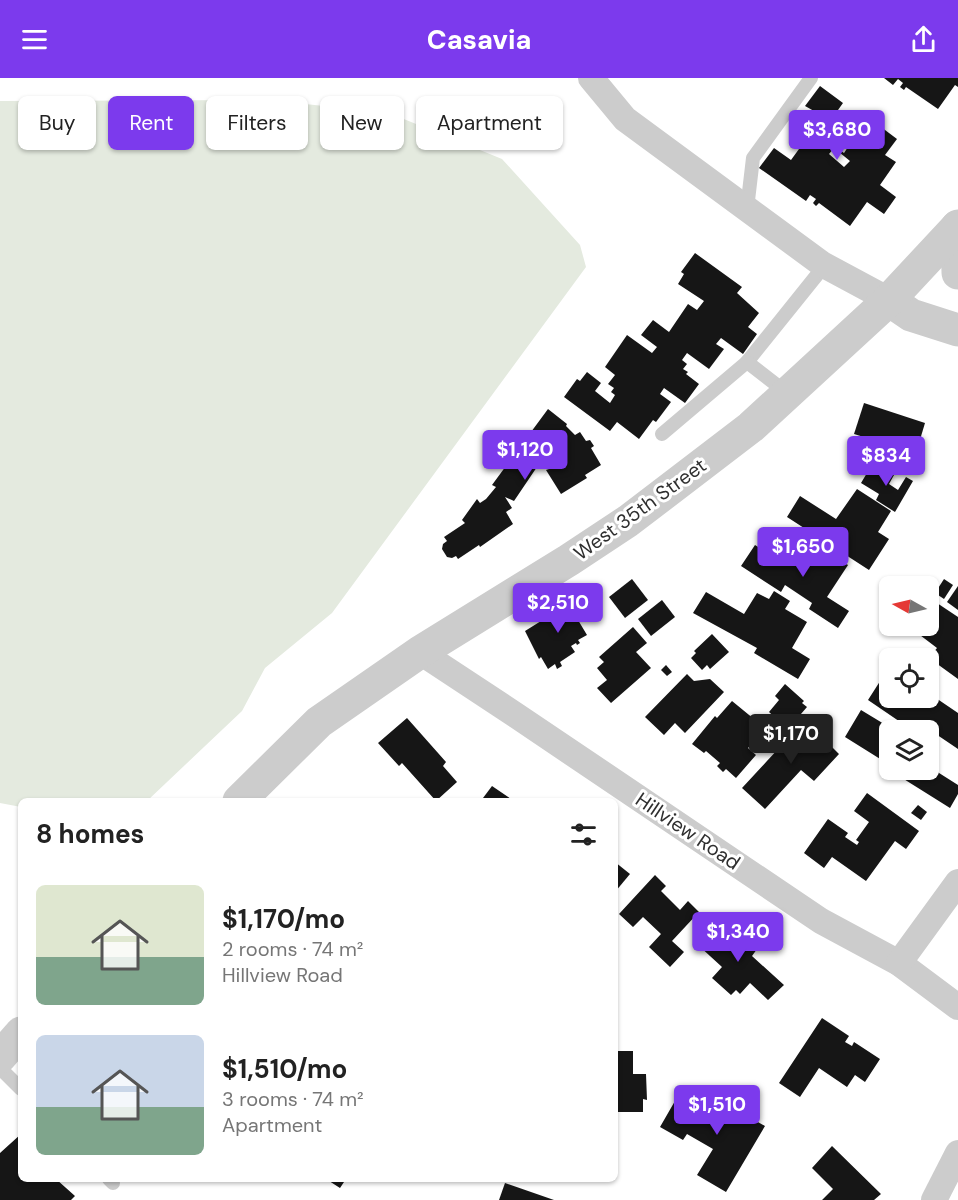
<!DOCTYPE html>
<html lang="en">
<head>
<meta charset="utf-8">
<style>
	:root { --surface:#fff; --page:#f6f6f6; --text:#222; --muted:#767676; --accent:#7c3aed }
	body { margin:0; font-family:"DM Sans",sans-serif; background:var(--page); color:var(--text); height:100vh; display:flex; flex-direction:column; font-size:22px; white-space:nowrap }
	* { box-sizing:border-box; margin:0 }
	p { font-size:20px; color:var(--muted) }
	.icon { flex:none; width:33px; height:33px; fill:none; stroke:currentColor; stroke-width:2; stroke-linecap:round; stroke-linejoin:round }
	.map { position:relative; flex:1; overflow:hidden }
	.sheet { position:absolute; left:18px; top:720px; width:600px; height:384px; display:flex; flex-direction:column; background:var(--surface); border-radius:9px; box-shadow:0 2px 4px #0004 }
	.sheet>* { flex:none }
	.hud { position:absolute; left:18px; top:18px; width:600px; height:54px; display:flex; gap:12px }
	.needle { width:39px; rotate:278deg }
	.fabs { position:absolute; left:879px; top:498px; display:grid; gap:12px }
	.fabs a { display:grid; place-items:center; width:60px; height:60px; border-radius:9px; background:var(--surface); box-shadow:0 2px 4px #0004; font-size:30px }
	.price { position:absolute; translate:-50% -51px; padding:0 14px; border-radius:6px; background:var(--accent); color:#fff; font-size:20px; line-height:39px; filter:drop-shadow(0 2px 3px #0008) }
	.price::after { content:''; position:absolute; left:50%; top:36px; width:18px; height:14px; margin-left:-9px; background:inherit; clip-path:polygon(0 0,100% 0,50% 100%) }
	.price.on { background:#222; color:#fff }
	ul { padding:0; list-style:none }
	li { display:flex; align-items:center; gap:18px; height:150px; padding:0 18px }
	li span { display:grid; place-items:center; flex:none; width:168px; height:120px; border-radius:9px; color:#555 }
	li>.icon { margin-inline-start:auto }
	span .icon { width:72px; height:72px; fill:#fffc; stroke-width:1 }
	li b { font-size:26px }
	h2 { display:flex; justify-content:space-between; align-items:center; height:72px; padding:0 18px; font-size:26px }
	.tag { padding:0 21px; border-radius:9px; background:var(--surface); box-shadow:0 2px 4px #0004; font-size:21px; line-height:54px }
	.tag.on { background:var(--accent); color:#fff }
	header { display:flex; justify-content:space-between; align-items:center; height:78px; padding:0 18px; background:var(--accent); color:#fff; font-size:27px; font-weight:800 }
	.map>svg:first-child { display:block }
	.green { fill:#e4eadf }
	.building { fill:#161616; fill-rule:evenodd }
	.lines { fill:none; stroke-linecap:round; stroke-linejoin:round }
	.service { stroke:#ccc; stroke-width:14 }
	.minor { stroke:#ccc; stroke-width:26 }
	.tertiary { stroke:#ccc; stroke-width:33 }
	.labels { text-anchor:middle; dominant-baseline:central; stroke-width:6; stroke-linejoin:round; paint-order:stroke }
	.street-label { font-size:20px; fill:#2f2f2f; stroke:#fff }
</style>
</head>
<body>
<header><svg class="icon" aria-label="menu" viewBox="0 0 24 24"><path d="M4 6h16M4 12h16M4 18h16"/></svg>Casavia<svg class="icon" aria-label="share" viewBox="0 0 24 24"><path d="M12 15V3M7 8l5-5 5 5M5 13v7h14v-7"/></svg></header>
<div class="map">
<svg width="958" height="1122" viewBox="0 0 958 1122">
	<rect width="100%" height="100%" fill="#fff"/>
	<polygon class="green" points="268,22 389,35 502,81 580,167 586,189 332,535 265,590 242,633 147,723 21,723 21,729 0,725 0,23"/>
	<g class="building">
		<polygon points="884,0 958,0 958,9 955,7 938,31 906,9 904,12 900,9 903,5 898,1 893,7"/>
		<path d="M820 8 843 25 838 32 852 42 858 35 866 41 869 37 875 41 873 43 897 61 885 77 896 84 880 107 896 119 884 136 867 124 850 148 819 125 816 128 813 125 816 121 810 117 806 123 759 90 774 70 791 82 807 60 799 54 814 33 805 28ZM831 57 848 69 844 75 826 62ZM834 70 850 83 844 89 829 76Z"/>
		<polygon points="695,175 742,209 737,215 759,235 748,249 757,256 743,276 721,260 716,266 724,271 709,291 687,275 682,282 687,286 683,291 688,294 686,296 699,306 685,325 664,310 660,316 671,324 656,344 653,342 639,361 617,344 610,353 564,319 577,301 580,303 587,294 601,305 595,313 610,325 615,317 611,314 614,310 608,306 615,297 605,289 627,257 652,275 657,269 641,257 653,242 669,254 688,226 697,232 704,223 678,206 684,196 681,194"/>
		<polygon points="864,325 925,345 916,375 854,356"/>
		<polygon points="548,331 567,346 566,348 575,357 580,354 586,363 590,362 594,368 591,370 601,387 585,397 587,400 561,416 546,392 549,391 541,383 514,423 505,419 512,430 506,434 513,446 480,469 479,467 458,481 456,478 452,480 447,479 442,471 443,466 447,463 444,459 465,445 462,442 477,421 480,425 486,421 496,409 492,407"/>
		<polygon points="873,385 894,397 889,406 898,412 906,399 913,403 895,434 876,422 879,416 861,405"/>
		<polygon points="857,411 891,433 878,454 889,461 869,492 787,439 800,418 836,441"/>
		<polygon points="816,465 848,487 827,519 849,533 838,550 809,531 812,525 785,507 781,514 741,488 755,467 788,488 799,470 809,477"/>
		<polygon points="632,501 648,522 625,540 609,519"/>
		<polygon points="944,501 953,507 944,521 935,515"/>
		<polygon points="958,508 958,532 947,524"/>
		<polygon points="774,513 790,523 785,531 807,544 792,570 810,581 798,601 754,575 757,570 693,535 706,514 744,536 757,515 769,521"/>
		<polygon points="928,519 958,539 958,601 929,580 937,570 912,551 914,548 928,548"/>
		<polygon points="578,520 588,536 578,542 587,557 578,562 580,565 577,567 576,565 571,568 575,574 560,584 562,588 557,591 555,586 548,591 541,579 539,581 525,553"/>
		<polygon points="662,522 675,539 651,558 638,541"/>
		<polygon points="633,549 647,565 636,574 651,590 611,625 597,610 607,602 597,590 604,584 599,579"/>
		<polygon points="712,556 729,574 710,591 707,587 702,592 691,580 696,575 694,573"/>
		<polygon points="666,587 672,594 667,598 661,592"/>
		<polygon points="687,596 694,603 710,601 724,614 685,655 675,645 664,657 645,639"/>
		<polygon points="884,597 890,601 890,620 917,620 924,624 930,616 958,635 958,671 921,646 917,652 912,652 868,622"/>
		<polygon points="785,606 804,623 802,625 807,629 788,651 769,634 779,622 775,618"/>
		<polygon points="732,623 765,650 748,670 756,677 736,700 726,691 723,694 717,688 720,685 706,673 704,675 692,666 715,638 717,640"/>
		<polygon points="861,632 894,652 890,652 890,692 928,692 928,688 958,707 958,716 950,730 883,688 885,684 845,659"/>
		<polygon points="407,640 446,684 443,688 457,704 436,723 402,685 399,688 378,665"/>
		<polygon points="804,643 815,654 812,658 820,665 824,661 839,676 814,703 801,692 765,731 742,710"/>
		<polygon points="492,708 514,723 487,723 483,720"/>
		<polygon points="867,715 919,753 906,771 895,763 866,803 832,779 824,790 804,775 828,741 848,755 845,759 857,767 859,764 856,762 869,744 854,733"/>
		<polygon points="918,727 927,734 921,742 911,735"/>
		<polygon points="615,784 630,796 615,814"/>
		<polygon points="655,797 666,808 661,813 680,832 688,823 699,834 672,863 684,874 670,889 649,869 661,856 643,839 633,849 619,836"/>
		<polygon points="718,846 728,855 733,849 757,871 752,878 784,907 768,922 750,905 740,916 736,912 731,917 712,900 722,889 698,867"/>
		<polygon points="822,940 849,958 845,964 852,968 854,964 880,981 865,1004 855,997 847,1009 819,990 800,1019 779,1005"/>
		<polygon points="615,973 633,973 633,996 646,996 647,1022 643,1021 643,1034 615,1034"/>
		<polygon points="731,1014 748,1024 742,1035 765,1048 726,1114 697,1097 713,1071 687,1056 683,1062 660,1049 679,1016 716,1038"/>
		<polygon points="21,1056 21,1101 47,1101 51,1104 56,1101 75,1118 71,1122 0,1122 0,1075"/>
		<polygon points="832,1068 881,1116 874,1122 822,1122 833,1111 812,1090"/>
		<polygon points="318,1101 346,1101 340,1110 326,1101 324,1104"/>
		<polygon points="505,1105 554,1122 499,1122"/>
	</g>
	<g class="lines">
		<g class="service">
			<polyline points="747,131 753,80 811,0"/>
			<polyline points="747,284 825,187"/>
			<polyline points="662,356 747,284 787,315"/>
			<polyline points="0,990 21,1011"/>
			<polyline points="109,1101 113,1105"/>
		</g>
		<g class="minor">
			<polyline points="591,0 625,41 822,186 889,222"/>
			<polyline points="420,574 517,638 821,843 899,885 958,929"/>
			<polyline points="899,885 958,804"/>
			<polyline points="934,1122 958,1075"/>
		</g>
		<g class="tertiary">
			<polyline points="957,149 958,195"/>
			<polyline points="889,222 911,237 958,252"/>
			<polyline points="239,723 319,644 420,574 569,482 628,443 751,349 889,222 958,148"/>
			<polyline points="0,979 21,955"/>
		</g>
	</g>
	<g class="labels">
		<g class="street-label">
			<text transform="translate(640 431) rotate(-36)">West 35th Street</text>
			<text transform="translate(688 753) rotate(34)">Hillview Road</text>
		</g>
	</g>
</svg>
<div class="fabs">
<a><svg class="needle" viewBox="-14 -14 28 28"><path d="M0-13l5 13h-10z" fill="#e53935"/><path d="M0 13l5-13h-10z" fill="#767676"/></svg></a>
<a><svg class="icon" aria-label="locate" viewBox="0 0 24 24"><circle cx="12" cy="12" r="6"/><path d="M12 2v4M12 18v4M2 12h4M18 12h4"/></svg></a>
<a><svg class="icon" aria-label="layers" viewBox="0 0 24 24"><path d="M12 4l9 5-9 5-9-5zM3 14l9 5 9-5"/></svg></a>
</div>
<b class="price" style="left:837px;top:83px">$3,680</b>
<b class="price" style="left:525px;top:403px">$1,120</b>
<b class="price" style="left:886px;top:409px">$834</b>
<b class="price" style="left:803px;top:500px">$1,650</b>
<b class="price" style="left:558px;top:556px">$2,510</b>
<b class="price on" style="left:791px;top:687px">$1,170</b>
<b class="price" style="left:738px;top:885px">$1,340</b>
<b class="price" style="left:717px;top:1058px">$1,510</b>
<div class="hud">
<a class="tag">Buy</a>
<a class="tag on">Rent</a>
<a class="tag">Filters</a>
<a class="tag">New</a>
<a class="tag">Apartment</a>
</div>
<section class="sheet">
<h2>8 homes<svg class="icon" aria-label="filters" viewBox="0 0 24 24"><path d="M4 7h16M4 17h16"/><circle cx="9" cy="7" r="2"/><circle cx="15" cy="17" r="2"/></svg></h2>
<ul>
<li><span style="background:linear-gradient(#dfe7d0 60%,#7fa58c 0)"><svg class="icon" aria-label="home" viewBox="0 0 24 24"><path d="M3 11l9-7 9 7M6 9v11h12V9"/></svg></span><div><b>$1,170/mo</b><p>2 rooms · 74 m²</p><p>Hillview Road</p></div></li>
<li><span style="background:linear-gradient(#c9d6e8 60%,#7fa58c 0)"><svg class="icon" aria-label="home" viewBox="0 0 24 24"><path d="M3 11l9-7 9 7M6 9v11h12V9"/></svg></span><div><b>$1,510/mo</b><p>3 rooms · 74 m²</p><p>Apartment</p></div></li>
</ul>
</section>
</div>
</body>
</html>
